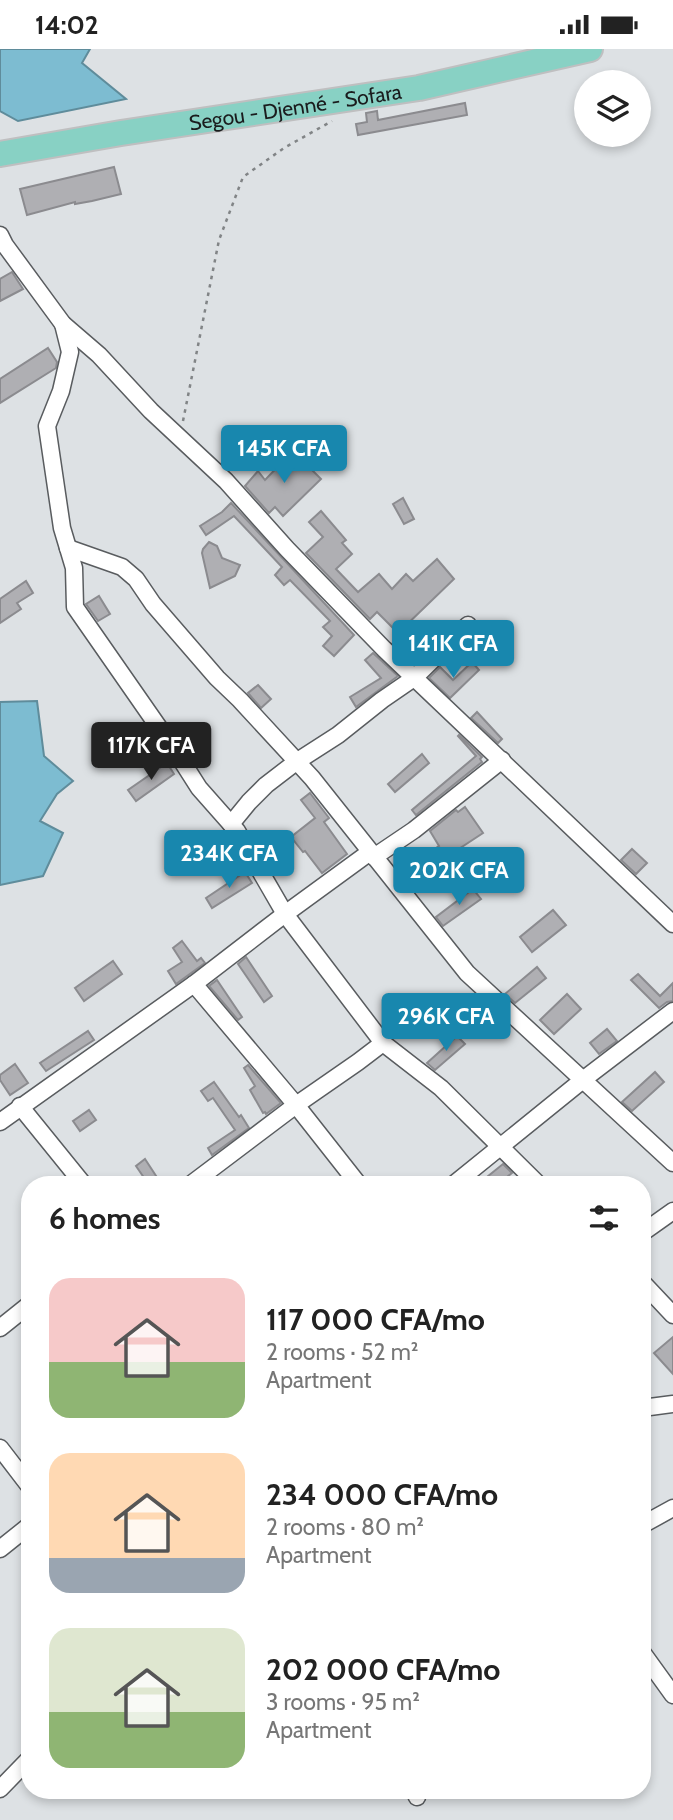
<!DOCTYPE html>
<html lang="en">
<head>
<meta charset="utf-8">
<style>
	:root { --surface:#fff; --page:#f2f2f2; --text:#222; --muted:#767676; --accent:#1887ae }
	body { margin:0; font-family:Cabin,sans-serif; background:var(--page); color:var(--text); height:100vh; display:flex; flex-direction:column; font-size:26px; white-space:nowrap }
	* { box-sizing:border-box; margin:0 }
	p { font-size:23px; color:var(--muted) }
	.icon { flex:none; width:38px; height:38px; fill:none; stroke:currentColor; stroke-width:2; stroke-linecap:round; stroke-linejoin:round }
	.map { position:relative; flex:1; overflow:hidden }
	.drawer { position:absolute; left:21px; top:1127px; width:630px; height:623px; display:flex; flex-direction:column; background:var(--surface); border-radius:28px; box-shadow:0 4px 10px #0003 }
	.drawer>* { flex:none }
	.tools { position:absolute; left:574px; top:21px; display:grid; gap:14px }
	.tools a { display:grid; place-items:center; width:77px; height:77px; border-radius:50%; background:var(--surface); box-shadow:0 4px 10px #0003; font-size:35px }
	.price { position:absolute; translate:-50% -60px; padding:0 16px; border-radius:7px; background:var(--accent); color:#fff; font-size:23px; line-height:46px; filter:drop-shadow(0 2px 4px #0008) }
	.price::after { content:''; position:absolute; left:50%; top:42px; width:21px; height:16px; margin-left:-10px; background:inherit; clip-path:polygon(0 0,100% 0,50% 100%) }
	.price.current { background:#222; color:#fff }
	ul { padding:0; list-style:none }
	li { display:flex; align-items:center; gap:21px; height:175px; padding:0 28px }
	li span { display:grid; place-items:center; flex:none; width:196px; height:140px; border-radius:21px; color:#555 }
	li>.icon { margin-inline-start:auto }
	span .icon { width:84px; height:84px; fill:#fffc; stroke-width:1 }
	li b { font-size:30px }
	h2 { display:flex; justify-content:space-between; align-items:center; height:84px; padding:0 28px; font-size:30px }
	.status { display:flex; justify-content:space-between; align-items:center; height:49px; padding:0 35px; background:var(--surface); direction:ltr }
	.status svg { height:19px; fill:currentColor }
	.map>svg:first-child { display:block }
	.water { fill:#7dbcd1; stroke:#5f8c9b; stroke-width:2 }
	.building { fill:#afafb3; stroke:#8b8b8f; stroke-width:2 }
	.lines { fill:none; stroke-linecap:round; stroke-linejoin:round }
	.street-casing { stroke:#595c5f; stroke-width:19 }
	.primary-casing { stroke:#bfbfc0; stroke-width:28 }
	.path { stroke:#818486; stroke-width:2.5; stroke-dasharray:3.5 5; stroke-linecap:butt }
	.street { stroke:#fff; stroke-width:16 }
	.primary { stroke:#88d1c4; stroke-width:24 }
	.labels { text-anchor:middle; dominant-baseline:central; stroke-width:5; stroke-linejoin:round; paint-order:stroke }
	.street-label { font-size:21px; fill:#1a1c1d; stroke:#dde1e4 }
</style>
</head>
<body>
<div class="status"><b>14:02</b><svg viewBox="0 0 49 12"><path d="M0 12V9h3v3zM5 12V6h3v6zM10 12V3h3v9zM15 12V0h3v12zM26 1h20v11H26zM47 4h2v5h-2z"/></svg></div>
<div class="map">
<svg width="673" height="1771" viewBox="0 0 673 1771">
	<rect width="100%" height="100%" fill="#dde1e4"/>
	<g class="water">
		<polygon points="0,0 90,0 82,14 126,50 18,72 0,62"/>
		<polygon points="37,652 44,707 73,732 57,745 40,772 63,784 43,827 0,836 0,653"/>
	</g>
	<g class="building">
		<polygon points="465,54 467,66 358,86 356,75 367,73 366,64 377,62 378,71"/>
		<polygon points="114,118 121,145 92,152 75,155 75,153 27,166 20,140"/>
		<polygon points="12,223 23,240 0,252 0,230"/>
		<polygon points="48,299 57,313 56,319 0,354 0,330"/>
		<polygon points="293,402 321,430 283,467 275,458 269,464 245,437 258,422 265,431"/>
		<polygon points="403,449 414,470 404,475 393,455"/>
		<polygon points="231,454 354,586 334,607 323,597 332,587 323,578 330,572 290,531 284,536 275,526 282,518 234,467 206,486 200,477 222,463"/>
		<polygon points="321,462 346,491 342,494 352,505 336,520 358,543 379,525 392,540 406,525 413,532 437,510 454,530 398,584 377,563 370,570 306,504 323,488 309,473"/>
		<polygon points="209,493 217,497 222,509 240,516 235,527 210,539 202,504 203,500"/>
		<polygon points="26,532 33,544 17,554 21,560 0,574 0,550"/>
		<polygon points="99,547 110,565 98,572 86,555"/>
		<polygon points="430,582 438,590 414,614 407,606"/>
		<polygon points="373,604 398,627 356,658 350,648 381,629 365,611"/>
		<polygon points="472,613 479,621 450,649 429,629 440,618 453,631"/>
		<polygon points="258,636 271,650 261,659 248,644"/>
		<polygon points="477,663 502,690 498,694 471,669"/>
		<polygon points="459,686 482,708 480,710 482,713 416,766 412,761 476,707 458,687"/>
		<polygon points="422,705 429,714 395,743 388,735"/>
		<polygon points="167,714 174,725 136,752 128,741"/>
		<polygon points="310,744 329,769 324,773 347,805 322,824 305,802 303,803 291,788 315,769 301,751"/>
		<polygon points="465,758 483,784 436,815 438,818 412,834 403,820 439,797 430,782 456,761 458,763"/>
		<polygon points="632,800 647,814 636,825 621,811"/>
		<polygon points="245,823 252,834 212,859 206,849"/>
		<polygon points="473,840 481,850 443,877 436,868"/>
		<polygon points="553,861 566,876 532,903 520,888"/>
		<polygon points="182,892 197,912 201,909 205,914 176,935 168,922 182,913 173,899"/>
		<polygon points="246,908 272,947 264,953 238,915"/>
		<polygon points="113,912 122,925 84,952 75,939"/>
		<polygon points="537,918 546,929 515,954 505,945"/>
		<polygon points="638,925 660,947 673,934 673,952 667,953 659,959 631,931"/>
		<polygon points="217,931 242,968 238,971 209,937"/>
		<polygon points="567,945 581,960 554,985 540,971"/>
		<polygon points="607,980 617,992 599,1005 590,994"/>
		<polygon points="88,982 94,991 46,1022 40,1014"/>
		<polygon points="457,987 465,995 435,1021 427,1014"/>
		<polygon points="15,1015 28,1034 10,1046 0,1031 0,1026"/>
		<polygon points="248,1016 281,1054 266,1065 265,1063 263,1064 250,1041 255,1037 244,1019"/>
		<polygon points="655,1023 664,1033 632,1062 622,1053"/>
		<polygon points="214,1033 239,1068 241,1066 249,1079 212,1106 208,1099 235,1081 213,1049 208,1052 201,1042"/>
		<polygon points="89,1061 96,1071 80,1082 73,1072"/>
		<polygon points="145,1110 162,1136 149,1136 136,1117"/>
		<polygon points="503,1115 512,1124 497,1136 477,1136"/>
		<polygon points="673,1288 673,1325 654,1304"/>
	</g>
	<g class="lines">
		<g class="street-casing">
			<g id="street">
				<polyline points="0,186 5,196 63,275 99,306 151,362 226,432 287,500 384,600 673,875"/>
				<polyline points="63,275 70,303 61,342 47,377 62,479 74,519 75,558 178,706 199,739 237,782 285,865 383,994 441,1039 539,1136"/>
				<polyline points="68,499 122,518 136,530 153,555 217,629 240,651 312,729 467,924 673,1114"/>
				<polyline points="231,775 249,753 266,736 296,713 338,686 382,651 414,629 468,576"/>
				<polyline points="374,808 414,781 502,711"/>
				<polyline points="194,935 296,1056 359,1136"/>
				<polyline points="20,1057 84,1136"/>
				<polyline points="0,1073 194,935 285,865 370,803"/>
				<polyline points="190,1136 296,1056 358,1013 383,994"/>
				<polyline points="453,1136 584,1030 673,962"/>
				<polyline points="642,1184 673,1162"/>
				<polyline points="642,1233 673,1266"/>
				<polyline points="0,1279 30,1255"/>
				<polyline points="642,1359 673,1355"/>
				<polyline points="0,1399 30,1438"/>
				<polyline points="642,1476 673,1459"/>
				<polyline points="0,1500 30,1476"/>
				<polyline points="642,1603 673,1646"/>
				<polyline points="0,1740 30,1709"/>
				<polyline points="414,1741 417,1748"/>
			</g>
		</g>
		<g class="primary-casing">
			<g id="primary">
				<path id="s1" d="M0 105 121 84 419 39 590 0"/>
			</g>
		</g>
		<polyline class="path" points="183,372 219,191 243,128 284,99 332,72"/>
		<use href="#street" class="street"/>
		<use href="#primary" class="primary"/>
	</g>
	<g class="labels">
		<g class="street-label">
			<text stroke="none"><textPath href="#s1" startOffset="299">Segou - Djenné - Sofara</textPath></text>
		</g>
	</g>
</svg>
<div class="tools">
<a><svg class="icon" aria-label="layers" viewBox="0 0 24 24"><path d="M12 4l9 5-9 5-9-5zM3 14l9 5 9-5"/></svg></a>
</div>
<b class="price" style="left:284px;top:436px">145K CFA</b>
<b class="price" style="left:453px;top:631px">141K CFA</b>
<b class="price current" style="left:151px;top:733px">117K CFA</b>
<b class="price" style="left:229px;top:841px">234K CFA</b>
<b class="price" style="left:459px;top:858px">202K CFA</b>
<b class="price" style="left:446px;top:1004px">296K CFA</b>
<section class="drawer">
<h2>6 homes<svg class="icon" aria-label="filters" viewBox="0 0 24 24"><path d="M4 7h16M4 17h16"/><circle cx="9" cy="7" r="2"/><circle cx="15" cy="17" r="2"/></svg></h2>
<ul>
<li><span style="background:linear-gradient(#f6c9c9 60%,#8fb573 0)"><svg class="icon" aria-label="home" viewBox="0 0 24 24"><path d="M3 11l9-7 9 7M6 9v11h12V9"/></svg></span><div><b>117 000 CFA/mo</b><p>2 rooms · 52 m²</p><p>Apartment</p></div></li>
<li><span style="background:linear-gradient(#ffd9b3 75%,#9aa5b1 0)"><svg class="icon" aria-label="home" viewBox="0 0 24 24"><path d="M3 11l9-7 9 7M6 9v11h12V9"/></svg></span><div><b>234 000 CFA/mo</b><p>2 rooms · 80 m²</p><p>Apartment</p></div></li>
<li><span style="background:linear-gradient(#dfe7d0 60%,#8fb573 0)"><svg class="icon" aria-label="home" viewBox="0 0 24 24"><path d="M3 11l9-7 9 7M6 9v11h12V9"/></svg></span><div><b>202 000 CFA/mo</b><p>3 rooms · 95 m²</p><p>Apartment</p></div></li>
</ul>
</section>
</div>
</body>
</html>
